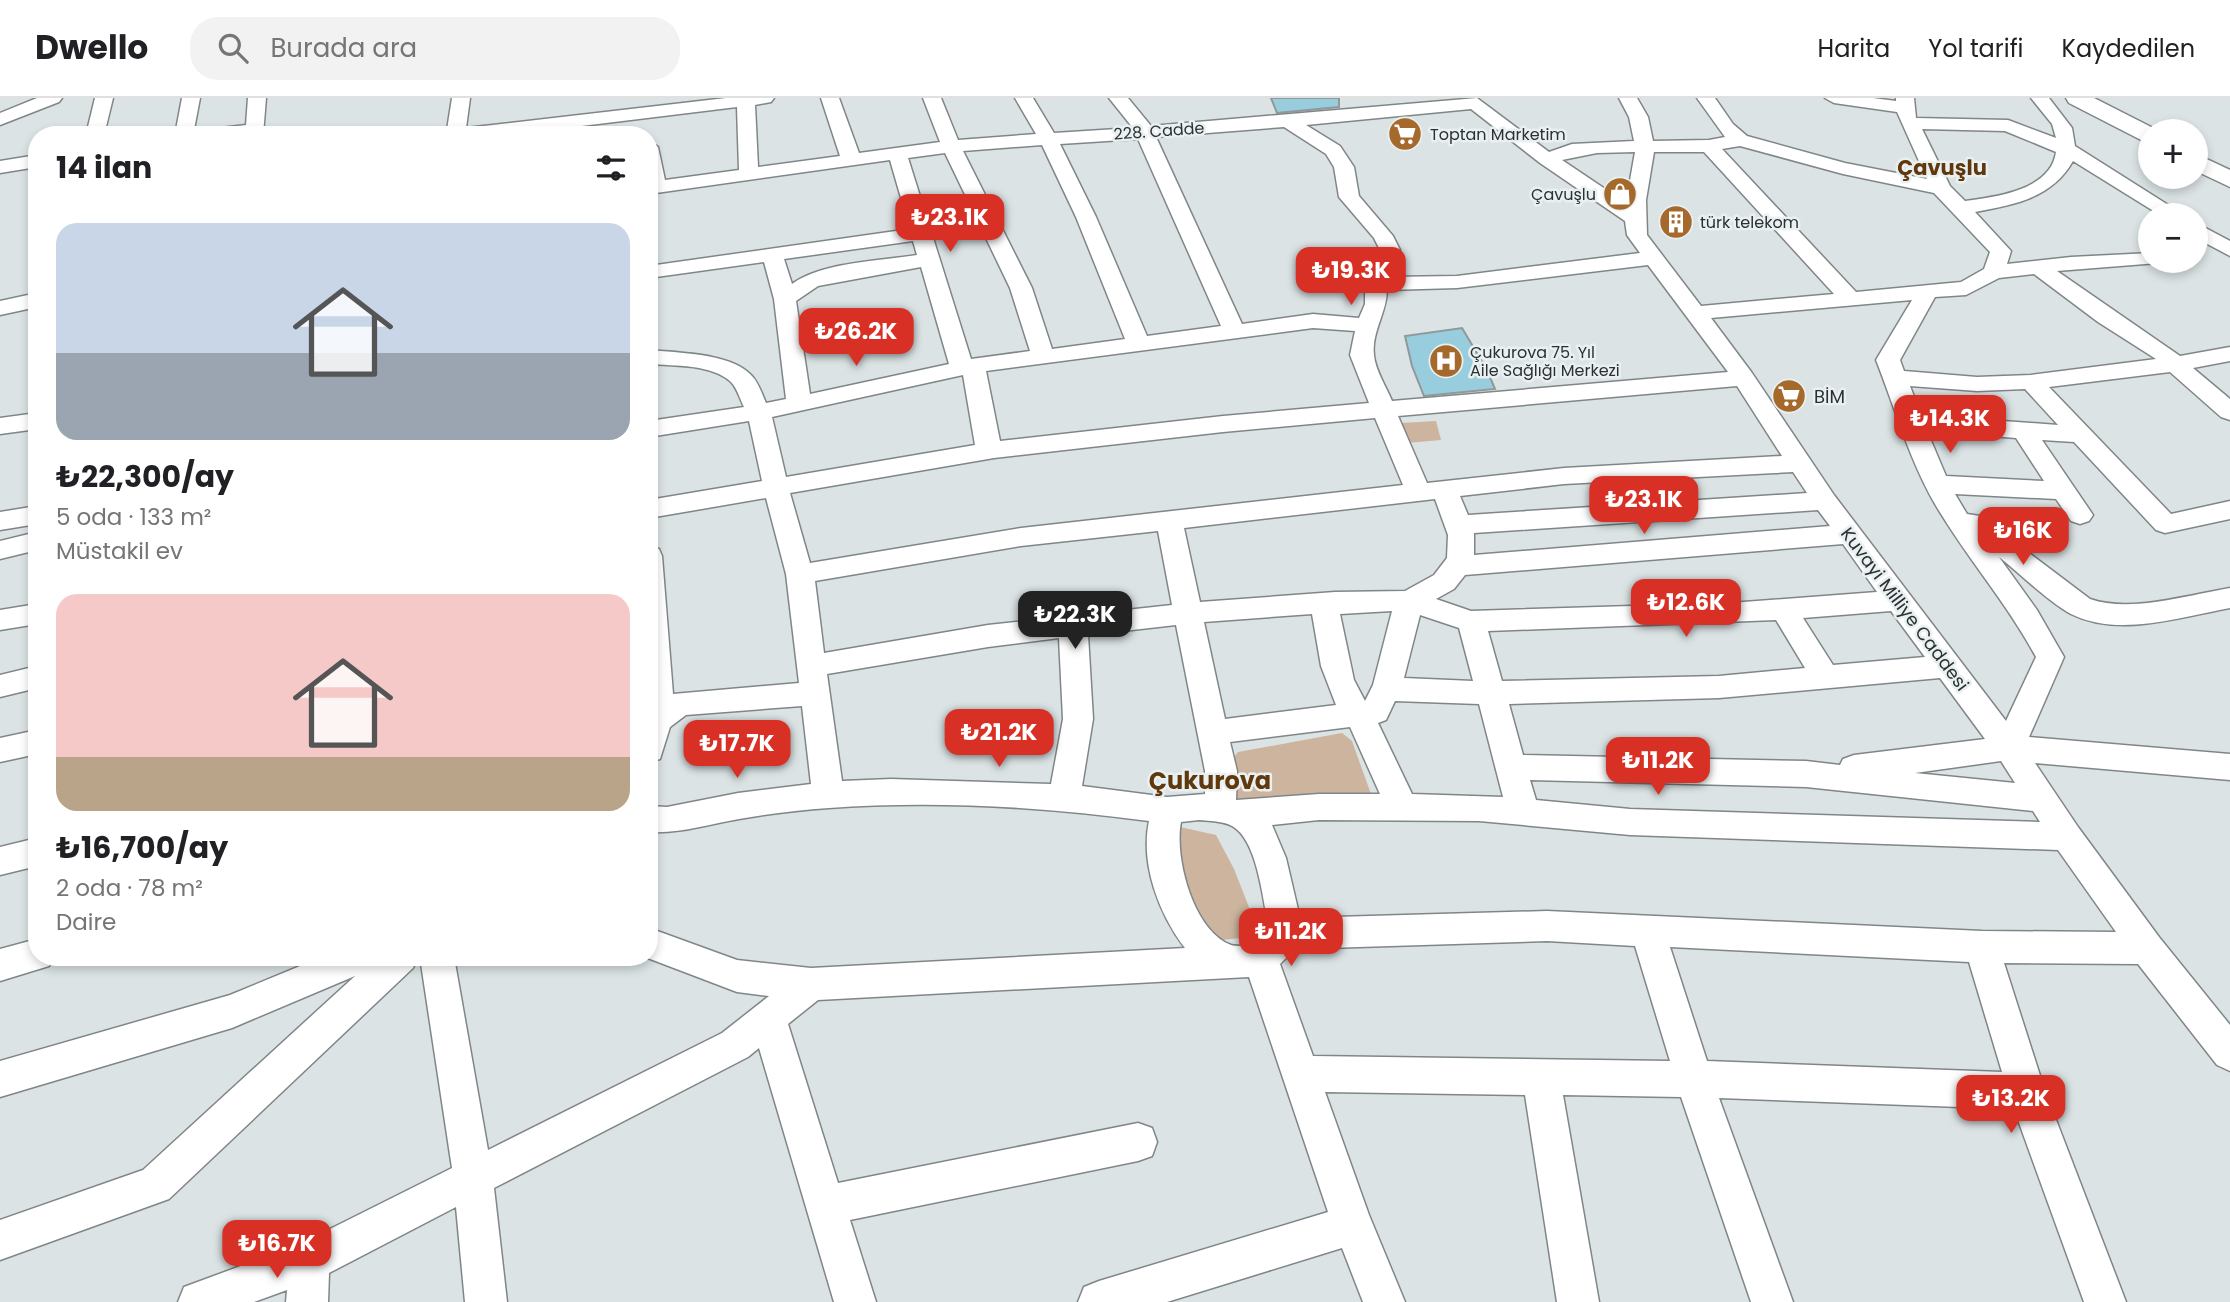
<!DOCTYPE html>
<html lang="tr">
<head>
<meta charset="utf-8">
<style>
	:root { --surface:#fff; --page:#f2f2f2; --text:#202124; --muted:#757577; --line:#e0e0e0; --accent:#d93025 }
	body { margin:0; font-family:Poppins,sans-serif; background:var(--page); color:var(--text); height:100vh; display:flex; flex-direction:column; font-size:26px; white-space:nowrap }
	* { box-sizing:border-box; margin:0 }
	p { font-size:23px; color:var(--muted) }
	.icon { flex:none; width:38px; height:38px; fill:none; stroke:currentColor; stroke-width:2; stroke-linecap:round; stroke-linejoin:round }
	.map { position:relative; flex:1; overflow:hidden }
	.panel { position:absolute; left:28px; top:28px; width:630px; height:840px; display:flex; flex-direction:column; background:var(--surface); border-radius:28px; box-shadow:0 4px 10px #0003 }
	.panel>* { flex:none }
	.tools { position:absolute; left:2138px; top:21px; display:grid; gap:14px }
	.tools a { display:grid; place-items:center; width:70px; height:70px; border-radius:50%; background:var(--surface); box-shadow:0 4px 10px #0003; font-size:35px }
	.price { position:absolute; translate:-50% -60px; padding:0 16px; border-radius:14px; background:var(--accent); color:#fff; font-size:23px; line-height:46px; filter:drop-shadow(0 2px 4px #0008) }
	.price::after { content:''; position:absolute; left:50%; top:42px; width:21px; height:16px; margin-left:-10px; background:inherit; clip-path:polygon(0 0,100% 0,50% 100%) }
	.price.on { background:#222; color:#fff }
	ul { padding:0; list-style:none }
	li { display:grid; align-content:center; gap:14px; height:371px; padding:0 28px }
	li span { display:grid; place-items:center; height:217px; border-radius:21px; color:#555 }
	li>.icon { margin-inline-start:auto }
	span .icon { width:126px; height:126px; fill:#fffc; stroke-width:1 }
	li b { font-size:30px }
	h2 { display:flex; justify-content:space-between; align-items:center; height:84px; padding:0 28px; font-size:30px }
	header { display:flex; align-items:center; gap:42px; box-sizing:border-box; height:98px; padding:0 35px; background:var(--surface); border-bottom:2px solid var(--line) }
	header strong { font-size:33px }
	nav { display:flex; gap:38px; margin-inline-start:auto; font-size:24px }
	.search { width:490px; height:63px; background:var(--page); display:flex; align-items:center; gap:18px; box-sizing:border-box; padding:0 24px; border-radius:28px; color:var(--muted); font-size:26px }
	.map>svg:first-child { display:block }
	.green { fill:#cdb49e }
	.building { fill:#97cddc; stroke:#91989a; stroke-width:2 }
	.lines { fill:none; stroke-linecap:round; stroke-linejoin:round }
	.minor-casing { stroke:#808688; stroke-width:3 }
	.major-casing { stroke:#808688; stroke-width:3 }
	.minor { fill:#fff; fill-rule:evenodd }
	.major { fill:#fff; fill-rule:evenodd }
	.labels { text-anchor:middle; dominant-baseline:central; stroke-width:5; stroke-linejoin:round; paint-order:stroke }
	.far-street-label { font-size:16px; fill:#2d3030; stroke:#e9f0f2 }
	.far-poi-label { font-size:16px; fill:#2d3030; stroke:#e9f0f2; text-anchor:start }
	.poi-label { font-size:18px; fill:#2d3030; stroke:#e9f0f2; text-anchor:start }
	.street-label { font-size:18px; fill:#2d3030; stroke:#e9f0f2 }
	.far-district-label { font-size:21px; font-weight:bold; fill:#61380b; stroke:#e9f0f2 }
	.district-label { font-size:24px; font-weight:bold; fill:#61380b; stroke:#e9f0f2 }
</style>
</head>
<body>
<header>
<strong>Dwello</strong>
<div class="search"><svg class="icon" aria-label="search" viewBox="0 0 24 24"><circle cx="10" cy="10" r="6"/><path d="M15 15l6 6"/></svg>Burada ara</div>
<nav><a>Harita</a><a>Yol tarifi</a><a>Kaydedilen</a></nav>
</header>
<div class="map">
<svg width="2230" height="1204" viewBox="0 0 2230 1204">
	<rect width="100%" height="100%" fill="#dbe3e5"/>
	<g class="green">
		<polygon points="1436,323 1441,342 1407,345 1401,325"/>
		<polygon points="1342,635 1352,643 1376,710 1236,710 1231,663 1238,654"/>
		<polygon points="1180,729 1216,737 1234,771 1258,832 1240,840 1214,843 1174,775"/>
	</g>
	<g class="building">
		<polygon points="1271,0 1339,0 1339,9 1277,15"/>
		<polygon points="1462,230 1487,272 1495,291 1424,298 1412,268 1405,238"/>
	</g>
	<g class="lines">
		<g class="minor-casing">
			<g id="minor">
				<polygon points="37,0 62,0 59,4 0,27 0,15"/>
				<polygon points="95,0 113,0 104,37 86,37"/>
				<polygon points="182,0 200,0 193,37 175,37"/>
				<polygon points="248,0 266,0 263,37 203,37 212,31 246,27"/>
				<path d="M452 0H470L466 30 726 0H774L771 4 755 7 758 69 840 58 821 0H839L859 55 940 44 923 0H941L958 42 1036 36 1015 0H1033L1054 35 1133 30 1109 0H1128L1151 28 1477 0 1549 54 1572 46 1634 43 1629 19 1619 0H1637L1648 19 1653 43 1709 42 1725 39 1697 0H1715L1733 26 1747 38 1845 65 1927 81 1897 14 1834 5 1825 0H1873L1896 3V0H1914L1916 20 2008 22 2056 40 2052 26 2031 0H2049L2072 30 2075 48 2184 117H2160L2073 63C2052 100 2014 107 1975 114L2011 153 2007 166 2071 159 2151 155V163H2160L2158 165 2057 173 2180 258 2230 249V263L2193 270 2230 301V322L2221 319 2170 274 2049 289 2171 416 2230 403V421L2165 435 2156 432 2074 344 2042 342 2093 417 2089 423 2080 426 2071 423 2056 401 1955 396 1967 416 1980 418 2090 501C2130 515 2188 497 2230 490V510C2180 519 2119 540 2071 516 2047 503 2021 476 1999 459L2037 512 2064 559 2029 639 2230 656V682L2035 665 2078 729 2159 839 2230 927V973L2217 967 2138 866 2004 865 2045 993 2126 1204H2084L2014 1011 1719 1000 1793 1204H1751L1681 999 1563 997 1599 1204H1557L1525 997 1325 994 1369 1117 1405 1204H1363L1342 1150 1167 1204H1078L1084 1189 1099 1183 1328 1114 1249 879 818 902 788 926 838 1085 1138 1025 1152 1030 1157 1044 1152 1058 1138 1063 850 1122 876 1204H834L759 950 748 959 494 1090 507 1204H465L456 1109 329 1175 328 1204H286L287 1192 254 1204H178L184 1189 300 1146 452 1070 420 859H454L488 1052 722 935 769 898 737 894 645 859H649V830L737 862 811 870 1185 850C1159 816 1140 766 1149 723 1044 709 935 702 829 710 799 712 768 716 739 721 709 726 680 736 649 734V708L667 709 738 695 811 686 802 608 686 617 670 629 660 661 649 664V449L659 451 662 458 673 596 799 585 786 476 766 400 649 420V402L762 383 749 323 649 339V323L744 309C740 301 737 290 731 284 712 266 674 268 649 266V252C678 255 729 255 750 276 758 283 762 296 766 305L786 301 774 201 764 164 649 180V168L910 131 890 62 649 96V43L658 49 665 82 739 72 737 9 507 37H442L447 32ZM1471 11 1540 65 1625 123 1627 137 1640 155 1457 178 1389 179 1399 163 1400 152 1393 138 1359 98 1354 69 1340 48 1306 27ZM1284 29 1326 56 1334 69 1339 99 1374 140 1380 152 1377 163 1365 182V206L1359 220 1313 216 1242 226 1156 39ZM1922 31 2005 33 2056 54C2051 92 1996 99 1965 103L1950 88ZM1138 41 1221 228 1147 238 1096 119 1060 46ZM1042 47 1076 119 1125 241 1052 251 1032 190 963 53ZM1740 48 1843 76 1934 95 1990 154 1984 171 1961 184 1856 194 1722 51ZM1635 54 1626 105 1562 62 1597 55ZM1654 54H1704L1834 196 1701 208 1647 137 1646 102ZM945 55 1010 190 1030 253 971 261 908 60ZM913 143 917 157C880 163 822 164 792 186L784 161ZM1648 167 1728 274 1392 303C1387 290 1375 272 1374 257 1371 235 1387 214 1387 192L1457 190ZM921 169 949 266 810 296 796 203 818 188ZM2034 176 2098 224 2156 261 2031 277 1977 279 1904 273 1900 262 1935 199 1966 197 1999 180ZM1912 202 1876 262C1895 310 1909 361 1935 406 1966 459 2007 505 2036 559L2006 623 1834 397 1752 275 1711 220ZM1313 230 1355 233 1350 257 1369 305 1223 318 1000 343 986 273ZM963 277 975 347 786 379 772 319ZM1737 288 1782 358 1564 370 1427 385 1398 318ZM1910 288 1977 293 2025 291 2058 327 1921 317ZM1375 320 1403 387 1021 430 810 465 790 395 994 360 1223 334ZM1927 333 2016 340 2044 383 1946 378ZM1793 374 1807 395 1468 417 1460 398 1564 386ZM1435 401 1448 437 1447 460 1434 477 1405 493 1335 494 1200 504 1184 430ZM1818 412 1830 428 1474 457V435ZM1158 433 1172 507 988 527 824 555 815 483 1021 448ZM1843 446 1877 494 1730 505 1471 513 1436 501 1454 491 1465 477ZM1392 513 1373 587 1365 603 1354 582 1340 516ZM1891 513 1925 559 1833 567 1803 520ZM1312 516 1321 568 1336 607 1225 621 1204 524ZM1420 517 1459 530 1473 583 1404 580ZM1776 522 1805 570 1719 578 1502 583 1488 533ZM1176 527 1205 673V696L1167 699 1082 688 1093 621 1088 537ZM1059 540 1063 621 1051 686 891 681 842 683 827 576 988 549ZM1940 580 1985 641 1854 657 1843 661 1840 667 1806 663 1523 657 1509 606 1719 600ZM1395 603 1479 606 1503 699 1412 696 1378 625 1386 622ZM1350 629 1380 696H1319L1236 702 1237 673 1230 644ZM2001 663 2015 685 1915 675ZM1530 682 1806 689 2033 713 2040 724 1630 711 1536 702ZM1199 722C1209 723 1223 723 1232 728 1258 742 1263 804 1269 831L1253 847C1247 847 1237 849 1231 847 1193 833 1174 759 1181 724ZM1319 722 1479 723 1630 737 2058 752 2116 834 1982 833 1547 813 1300 820 1286 760 1272 727ZM1547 843 1635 848 1670 963 1313 958 1280 866 1295 851ZM1670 849 1969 864 2002 974 1707 963Z"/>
				<polygon points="37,57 37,69 0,75 0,63"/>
				<polygon points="2196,125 2230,143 2230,158 2196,140"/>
				<polygon points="37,195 37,209 0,217 0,203"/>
				<polygon points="37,315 37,331 0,336 0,320"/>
				<polygon points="37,408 37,426 0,432 0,414"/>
				<polygon points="37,434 37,452 0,461 0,443"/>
				<polygon points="37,506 37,526 0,532 0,512"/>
				<polygon points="37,568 37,590 0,599 0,577"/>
				<polygon points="37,632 37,656 0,664 0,640"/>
				<polygon points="37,740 37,768 0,777 0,749"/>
				<polygon points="37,841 37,859 53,859 49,868 0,883 0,851"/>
				<polygon points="322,859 418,859 413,870 169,1101 0,1162 0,1122 143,1072 355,878 232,930 0,999 0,963 230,897"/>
			</g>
		</g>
		<g class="major-casing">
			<g id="major">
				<polygon points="2066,0 2094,0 2159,33 2151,33 2151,45 2143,43 2069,5"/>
				<polygon points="2196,56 2230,72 2230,89 2196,73"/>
			</g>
		</g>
		<use href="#minor" class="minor"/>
		<use href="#major" class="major"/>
	</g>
	<defs>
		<g id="supermarket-disc" transform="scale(1.75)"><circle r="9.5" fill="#a5692c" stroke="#e9f0f2"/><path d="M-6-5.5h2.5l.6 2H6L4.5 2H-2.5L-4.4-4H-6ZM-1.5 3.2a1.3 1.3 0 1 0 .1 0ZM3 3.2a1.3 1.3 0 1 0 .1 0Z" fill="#fff"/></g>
		<g id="shop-disc" transform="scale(1.75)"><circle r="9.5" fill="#a5692c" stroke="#e9f0f2"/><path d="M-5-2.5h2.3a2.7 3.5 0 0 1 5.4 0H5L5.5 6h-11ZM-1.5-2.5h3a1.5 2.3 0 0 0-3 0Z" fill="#fff"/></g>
		<g id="building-disc" transform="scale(1.75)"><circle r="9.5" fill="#a5692c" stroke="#e9f0f2"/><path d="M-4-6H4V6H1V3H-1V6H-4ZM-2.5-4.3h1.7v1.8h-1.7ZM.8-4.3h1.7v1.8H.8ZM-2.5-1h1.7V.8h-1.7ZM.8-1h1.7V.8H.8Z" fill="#fff"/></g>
		<g id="hospital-disc" transform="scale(1.75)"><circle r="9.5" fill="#a5692c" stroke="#e9f0f2"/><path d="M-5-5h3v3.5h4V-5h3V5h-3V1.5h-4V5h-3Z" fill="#fff"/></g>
	</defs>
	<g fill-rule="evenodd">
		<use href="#supermarket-disc" x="1405" y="36"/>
		<use href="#shop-disc" x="1620" y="96"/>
		<use href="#building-disc" x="1676" y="124"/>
		<use href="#hospital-disc" x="1446" y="263"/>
		<use href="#supermarket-disc" x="1789" y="298"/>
	</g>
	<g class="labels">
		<g class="far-street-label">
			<text transform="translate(1159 33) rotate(-4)">228. Cadde</text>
		</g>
		<g class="far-poi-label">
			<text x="1430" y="36">Toptan Marketim</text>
			<text x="1596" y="96" text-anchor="end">Çavuşlu</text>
			<text x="1700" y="124">türk telekom</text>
			<text x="1470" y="254">Çukurova 75. Yıl<tspan x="1470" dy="18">Aile Sağlığı Merkezi</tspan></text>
		</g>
		<g class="poi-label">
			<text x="1814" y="298">BİM</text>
		</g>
		<g class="street-label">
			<text transform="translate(1905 511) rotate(53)">Kuvayi Milliye Caddesi</text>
		</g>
		<g class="far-district-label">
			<text x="1942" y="69">Çavuşlu</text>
		</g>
		<g class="district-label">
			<text x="1210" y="682">Çukurova</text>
		</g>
	</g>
</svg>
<div class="tools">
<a>+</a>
<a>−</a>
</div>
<b class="price" style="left:950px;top:156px">₺23.1K</b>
<b class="price" style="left:1351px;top:209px">₺19.3K</b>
<b class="price" style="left:856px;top:270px">₺26.2K</b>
<b class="price" style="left:1950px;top:357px">₺14.3K</b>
<b class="price" style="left:1644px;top:438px">₺23.1K</b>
<b class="price" style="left:2023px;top:469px">₺16K</b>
<b class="price" style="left:1686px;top:541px">₺12.6K</b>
<b class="price on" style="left:1075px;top:553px">₺22.3K</b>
<b class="price" style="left:999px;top:671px">₺21.2K</b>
<b class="price" style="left:737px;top:682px">₺17.7K</b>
<b class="price" style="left:1658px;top:699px">₺11.2K</b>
<b class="price" style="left:1291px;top:870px">₺11.2K</b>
<b class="price" style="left:2011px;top:1037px">₺13.2K</b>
<b class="price" style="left:277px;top:1182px">₺16.7K</b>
<section class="panel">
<h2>14 ilan<svg class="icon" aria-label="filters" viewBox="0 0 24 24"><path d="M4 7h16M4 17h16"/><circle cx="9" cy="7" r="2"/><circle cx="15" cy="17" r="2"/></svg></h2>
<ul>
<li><span style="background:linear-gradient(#c9d6e8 60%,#9aa5b1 0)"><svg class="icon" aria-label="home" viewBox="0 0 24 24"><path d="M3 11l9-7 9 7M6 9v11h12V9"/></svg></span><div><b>₺22,300/ay</b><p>5 oda · 133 m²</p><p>Müstakil ev</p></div></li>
<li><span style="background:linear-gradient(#f6c9c9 75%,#b9a48a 0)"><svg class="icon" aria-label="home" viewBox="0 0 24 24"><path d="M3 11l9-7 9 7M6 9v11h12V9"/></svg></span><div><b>₺16,700/ay</b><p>2 oda · 78 m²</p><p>Daire</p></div></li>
</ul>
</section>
</div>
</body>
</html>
